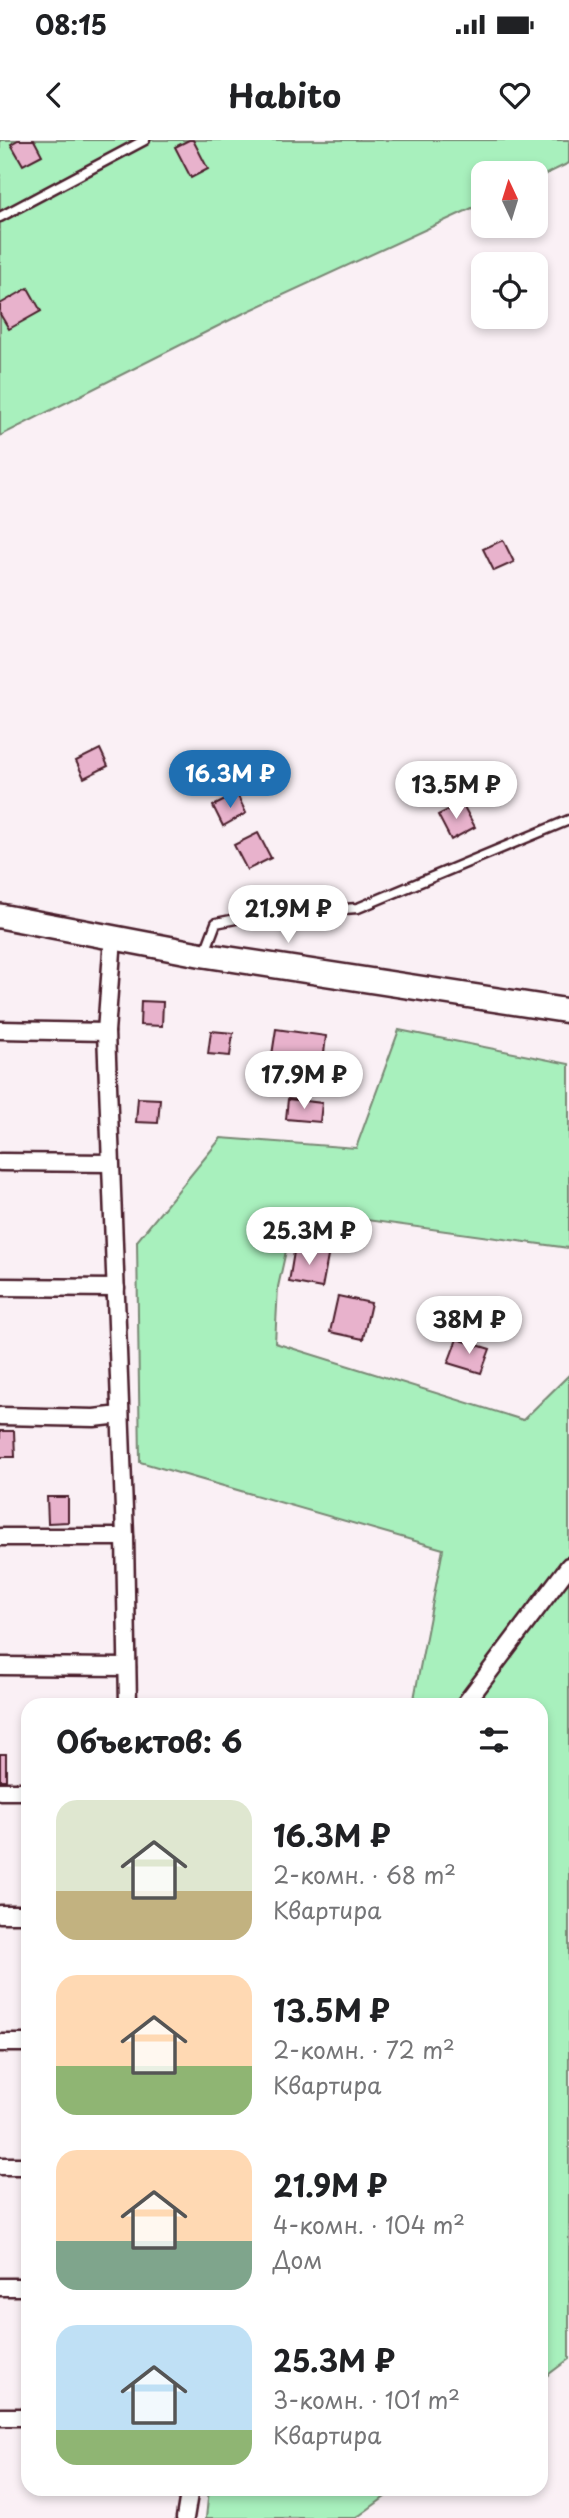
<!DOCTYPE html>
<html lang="ru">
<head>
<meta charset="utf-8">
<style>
	:root { --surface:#fff; --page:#f2f2f2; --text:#202124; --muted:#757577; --accent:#1f6fb2 }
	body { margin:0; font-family:"Playpen Sans",sans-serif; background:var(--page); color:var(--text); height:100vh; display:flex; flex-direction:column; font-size:26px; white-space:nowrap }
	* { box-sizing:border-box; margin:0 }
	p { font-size:23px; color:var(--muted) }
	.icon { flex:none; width:38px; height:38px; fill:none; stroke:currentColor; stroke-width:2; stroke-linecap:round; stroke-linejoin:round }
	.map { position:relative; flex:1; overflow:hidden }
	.sheet { position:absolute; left:21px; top:1558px; width:527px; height:798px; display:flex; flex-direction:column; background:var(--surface); border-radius:21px; box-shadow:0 4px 10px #0003 }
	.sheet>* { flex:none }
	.needle { width:46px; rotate:356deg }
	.controls { position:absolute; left:471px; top:21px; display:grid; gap:14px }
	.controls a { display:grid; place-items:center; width:77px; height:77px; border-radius:14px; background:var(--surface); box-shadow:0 4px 10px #0003; font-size:35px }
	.price { position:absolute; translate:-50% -60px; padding:0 16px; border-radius:24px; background:#fff; color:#222; font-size:23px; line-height:46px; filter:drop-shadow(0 2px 4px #0008) }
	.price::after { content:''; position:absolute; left:50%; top:42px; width:21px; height:16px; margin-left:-10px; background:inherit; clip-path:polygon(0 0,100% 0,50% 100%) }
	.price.current { background:var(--accent); color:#fff }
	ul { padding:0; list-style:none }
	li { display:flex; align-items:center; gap:21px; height:175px; padding:0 35px }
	li span { display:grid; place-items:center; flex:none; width:196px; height:140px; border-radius:21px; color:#555 }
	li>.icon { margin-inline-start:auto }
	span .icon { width:84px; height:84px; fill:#fffc; stroke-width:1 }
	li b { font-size:30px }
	h2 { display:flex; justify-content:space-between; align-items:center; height:84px; padding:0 35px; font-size:30px }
	.status { display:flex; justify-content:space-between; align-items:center; height:49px; padding:0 35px; background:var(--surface); direction:ltr }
	.status svg { height:19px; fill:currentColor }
	header { display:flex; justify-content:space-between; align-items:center; height:91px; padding:0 35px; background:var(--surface); font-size:32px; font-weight:700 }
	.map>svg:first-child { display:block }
	.green { fill:#a8f0bd; stroke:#798874; stroke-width:2 }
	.building { fill:#e8b2cc; stroke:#4a1f2b; stroke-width:2 }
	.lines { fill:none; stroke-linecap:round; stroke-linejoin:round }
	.service-casing { stroke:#4a1f2b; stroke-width:13 }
	.minor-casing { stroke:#4a1f2b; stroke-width:21 }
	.secondary-casing { stroke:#4a1f2b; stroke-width:28 }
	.service { stroke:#fff; stroke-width:8 }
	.minor { stroke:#fff; stroke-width:16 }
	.secondary { stroke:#fff; stroke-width:23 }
</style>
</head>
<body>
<div class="status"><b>08:15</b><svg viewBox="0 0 49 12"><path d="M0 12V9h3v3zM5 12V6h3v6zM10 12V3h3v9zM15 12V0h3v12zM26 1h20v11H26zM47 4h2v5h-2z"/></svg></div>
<header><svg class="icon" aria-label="back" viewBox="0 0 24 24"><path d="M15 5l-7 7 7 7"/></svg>Habito<svg class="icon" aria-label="heart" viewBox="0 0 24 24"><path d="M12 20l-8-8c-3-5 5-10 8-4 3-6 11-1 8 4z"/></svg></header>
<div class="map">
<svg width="569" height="2378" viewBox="0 0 569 2378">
	<rect width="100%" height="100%" fill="#faf0f5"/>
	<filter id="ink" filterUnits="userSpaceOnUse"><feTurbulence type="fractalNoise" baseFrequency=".0143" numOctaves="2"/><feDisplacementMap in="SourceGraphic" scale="14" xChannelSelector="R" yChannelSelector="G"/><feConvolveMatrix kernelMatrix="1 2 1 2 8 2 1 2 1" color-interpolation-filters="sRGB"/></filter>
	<g filter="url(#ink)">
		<g class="green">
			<polygon points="0,0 569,0 569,23 536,39 536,33 483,33 483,63 242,174 0,296"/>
			<polygon points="399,890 569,924 569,1108 295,1070 278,1147 275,1203 523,1280 569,1235 569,2219 541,2240 541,1564 413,1564 443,1409 140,1322 137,1101 221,998 356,1008"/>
			<polygon points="209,2349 209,2348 396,2349 356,2378 206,2378"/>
		</g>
		<g class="building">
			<polygon points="18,0 34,0 42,15 23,25 11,4"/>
			<polygon points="189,0 193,0 208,29 191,38 175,7"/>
			<polygon points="28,148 41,171 9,189 0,174 0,164"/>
			<polygon points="503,400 514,422 494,431 483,409"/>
			<polygon points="100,609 108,626 84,638 76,621"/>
			<polygon points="237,654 246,673 223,686 213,666"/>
			<polygon points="462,663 475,687 451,700 438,675"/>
			<polygon points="258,693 271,718 247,730 234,705"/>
			<polygon points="141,861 163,862 162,886 140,885"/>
			<polygon points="276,889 326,896 323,922 272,915"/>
			<polygon points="211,891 233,893 230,916 208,914"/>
			<polygon points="138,958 160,959 158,983 136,982"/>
			<polygon points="288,959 322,963 320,982 286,979"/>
			<polygon points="295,1106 329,1111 322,1148 289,1142"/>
			<polygon points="338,1156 371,1163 363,1199 330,1192"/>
			<polygon points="457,1199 490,1209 481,1233 448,1223"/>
			<polygon points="0,1291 14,1291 15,1317 0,1317"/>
			<polygon points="47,1357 68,1357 68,1382 48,1383"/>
			<rect x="0" y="1614" width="6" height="26"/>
		</g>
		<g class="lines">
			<g class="service-casing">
				<g id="service">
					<polyline points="0,77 145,0"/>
					<polyline points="205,812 216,783 256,775 358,768 569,680"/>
				</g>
			</g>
			<g class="minor-casing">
				<g id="minor">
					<polyline points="113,798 106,892 125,1397 128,1564"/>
					<polyline points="0,890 106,892"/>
					<polyline points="0,1022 110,1023"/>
					<polyline points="0,1147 116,1148"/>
					<polyline points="0,1276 94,1278 120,1275"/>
					<polyline points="0,1397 125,1397"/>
					<polyline points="0,1526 127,1527"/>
					<polyline points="465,1564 569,1426"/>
					<polyline points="0,1651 28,1651"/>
					<polyline points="0,1774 28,1774"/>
					<polyline points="0,1903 28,1903"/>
					<polyline points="0,2026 28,2026"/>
					<polyline points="0,2147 28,2147"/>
					<polyline points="0,2277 28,2277"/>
					<polyline points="185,2378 190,2348"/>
				</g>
			</g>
			<g class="secondary-casing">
				<polyline id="secondary" points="0,776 204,815 569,871"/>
			</g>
			<use href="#service" class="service"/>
			<use href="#minor" class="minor"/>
			<use href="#secondary" class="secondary"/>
		</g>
	</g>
</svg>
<div class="controls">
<a><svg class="needle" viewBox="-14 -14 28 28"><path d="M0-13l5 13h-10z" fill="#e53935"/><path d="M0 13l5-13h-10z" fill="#757577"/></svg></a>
<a><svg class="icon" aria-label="locate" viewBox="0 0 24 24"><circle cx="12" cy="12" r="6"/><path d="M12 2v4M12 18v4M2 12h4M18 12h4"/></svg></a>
</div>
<b class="price current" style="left:230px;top:670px">16.3M ₽</b>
<b class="price" style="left:456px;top:681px">13.5M ₽</b>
<b class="price" style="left:288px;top:805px">21.9M ₽</b>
<b class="price" style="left:304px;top:971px">17.9M ₽</b>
<b class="price" style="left:309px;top:1127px">25.3M ₽</b>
<b class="price" style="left:469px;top:1216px">38M ₽</b>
<section class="sheet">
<h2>Объектов: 6<svg class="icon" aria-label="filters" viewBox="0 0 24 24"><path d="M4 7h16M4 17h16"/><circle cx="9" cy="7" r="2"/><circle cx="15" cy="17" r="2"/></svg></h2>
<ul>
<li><span style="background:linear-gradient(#dfe7d0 65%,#c2b280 0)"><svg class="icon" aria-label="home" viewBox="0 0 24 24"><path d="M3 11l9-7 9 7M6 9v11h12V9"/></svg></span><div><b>16.3M ₽</b><p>2-комн. · 68 m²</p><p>Квартира</p></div></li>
<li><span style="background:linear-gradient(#ffd9b3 65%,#8fb573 0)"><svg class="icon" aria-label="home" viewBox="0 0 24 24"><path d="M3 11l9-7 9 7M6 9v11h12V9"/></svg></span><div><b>13.5M ₽</b><p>2-комн. · 72 m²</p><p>Квартира</p></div></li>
<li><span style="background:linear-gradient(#ffd9b3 65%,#7fa58c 0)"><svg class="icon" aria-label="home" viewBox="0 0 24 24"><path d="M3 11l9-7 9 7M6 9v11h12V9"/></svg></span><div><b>21.9M ₽</b><p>4-комн. · 104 m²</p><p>Дом</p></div></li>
<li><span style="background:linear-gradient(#bfe0f5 75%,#8fb573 0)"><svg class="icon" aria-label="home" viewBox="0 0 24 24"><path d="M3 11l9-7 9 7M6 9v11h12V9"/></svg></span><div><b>25.3M ₽</b><p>3-комн. · 101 m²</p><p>Квартира</p></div></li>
</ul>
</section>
</div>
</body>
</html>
